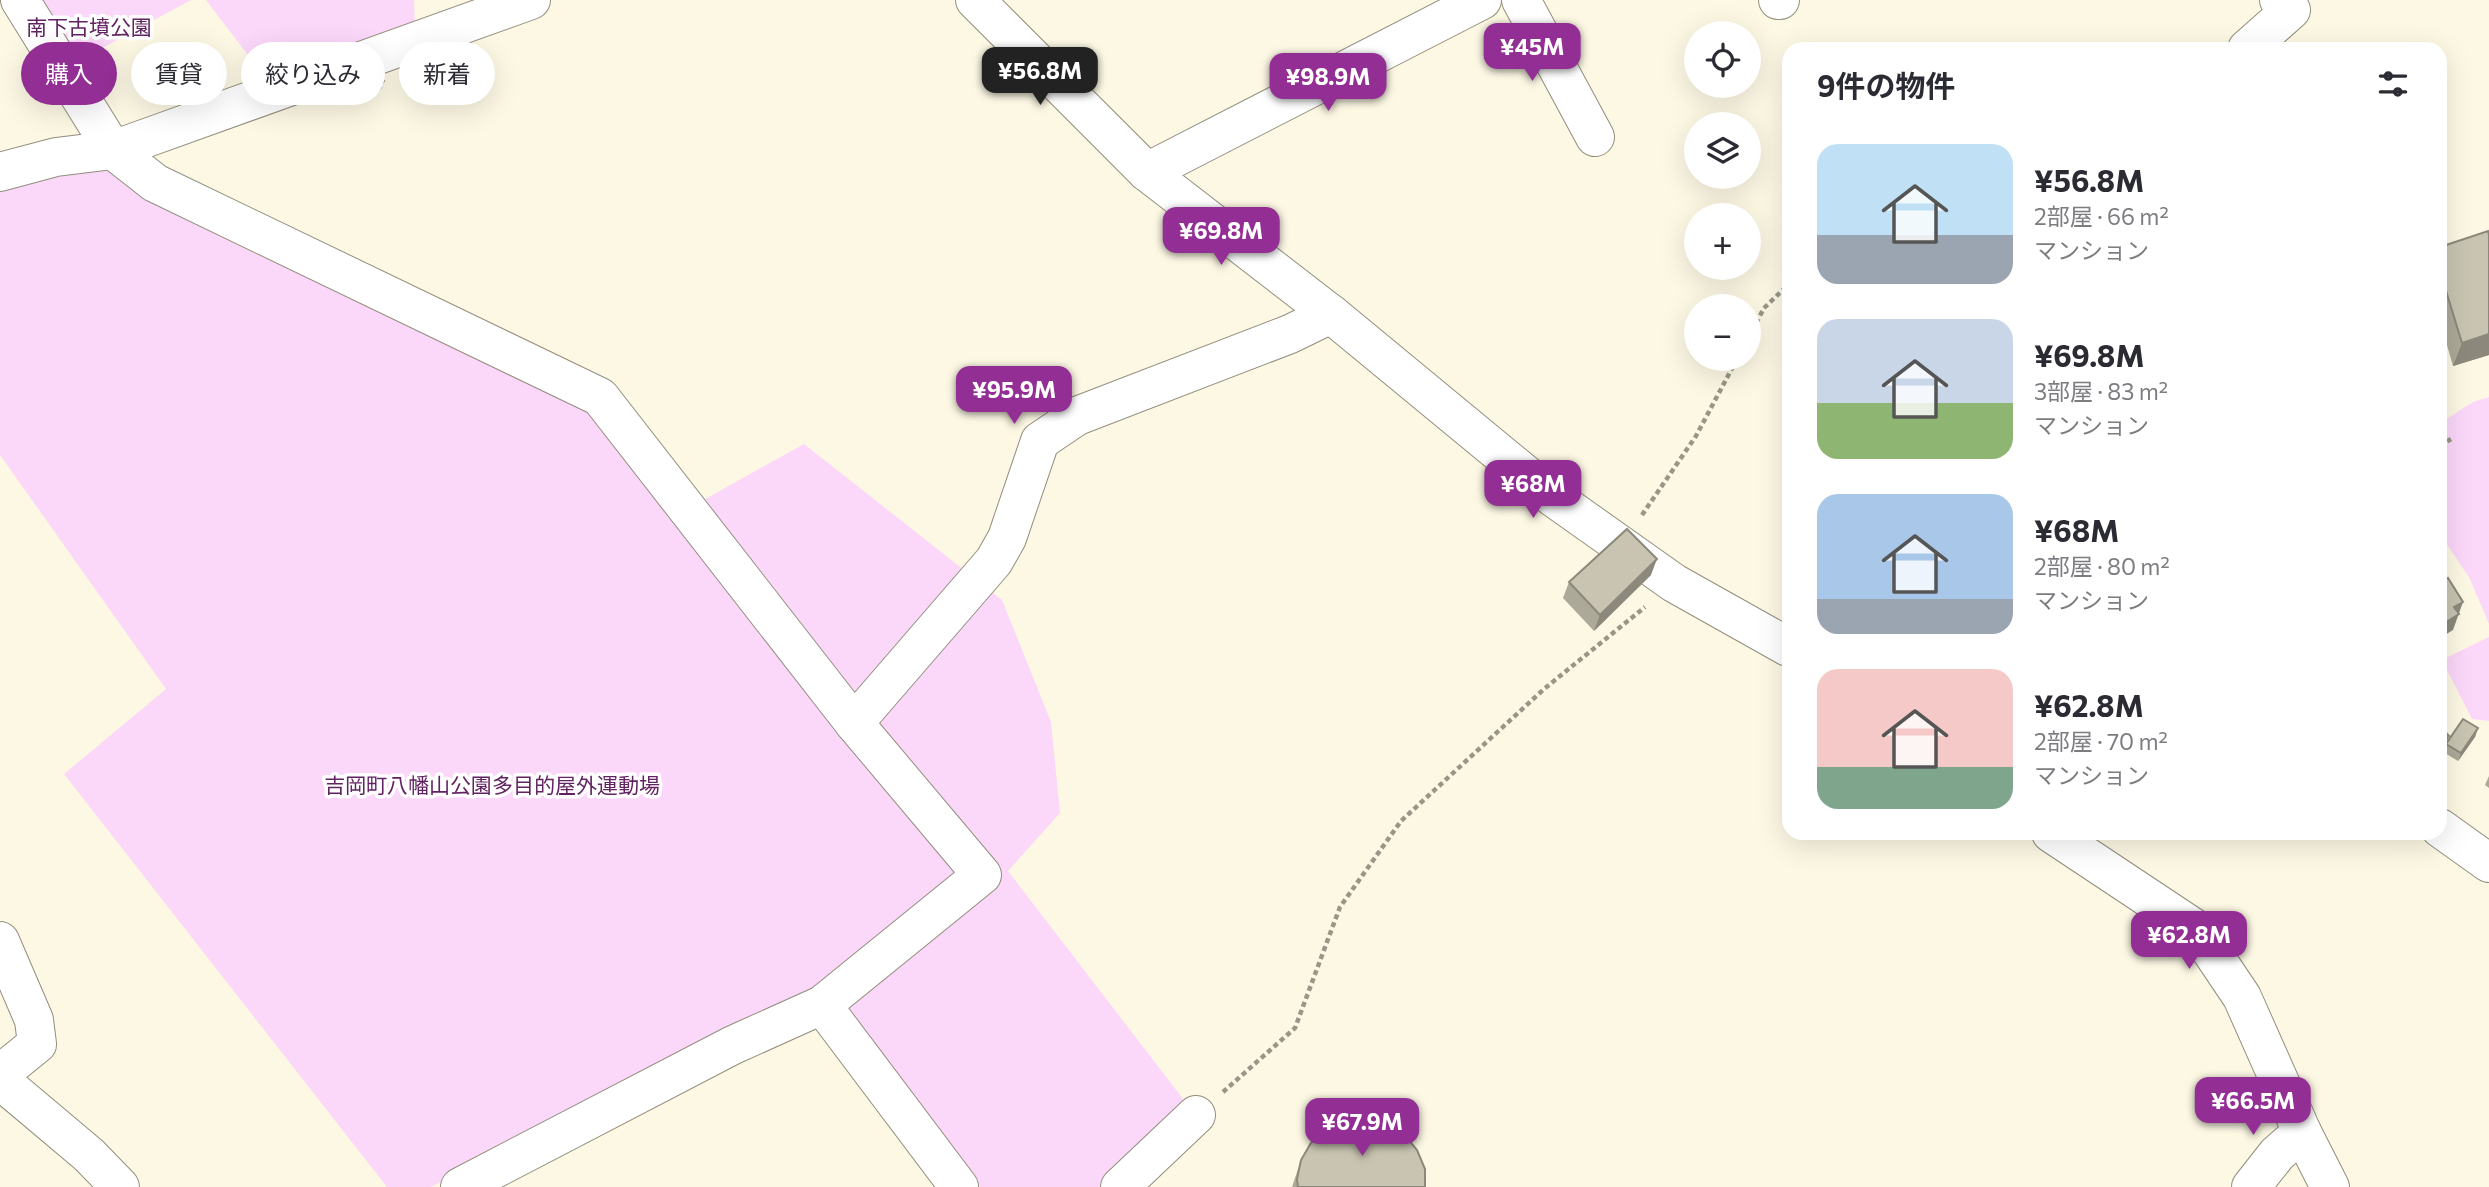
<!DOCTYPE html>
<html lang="ja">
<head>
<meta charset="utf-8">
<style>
	:root { --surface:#fff; --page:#f2f2f3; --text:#2b2b33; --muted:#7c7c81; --accent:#932e94 }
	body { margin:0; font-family:Commissioner,"Noto Sans JP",sans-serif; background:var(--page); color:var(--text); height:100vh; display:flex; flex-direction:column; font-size:26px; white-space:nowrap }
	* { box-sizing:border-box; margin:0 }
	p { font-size:23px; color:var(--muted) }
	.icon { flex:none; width:38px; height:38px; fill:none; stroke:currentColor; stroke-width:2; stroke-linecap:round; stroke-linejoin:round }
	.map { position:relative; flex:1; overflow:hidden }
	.panel { position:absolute; left:1782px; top:42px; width:665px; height:798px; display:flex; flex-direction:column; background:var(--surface); border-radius:21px; box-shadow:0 7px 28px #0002 }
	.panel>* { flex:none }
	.banner { position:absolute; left:21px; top:42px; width:665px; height:63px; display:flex; gap:14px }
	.buttons { position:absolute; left:1684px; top:21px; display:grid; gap:14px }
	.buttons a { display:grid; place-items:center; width:77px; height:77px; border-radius:50%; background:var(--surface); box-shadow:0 7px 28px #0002; font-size:35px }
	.price { position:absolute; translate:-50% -60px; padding:0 16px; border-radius:14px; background:var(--accent); color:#fff; font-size:23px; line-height:46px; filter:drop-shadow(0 2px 4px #0008) }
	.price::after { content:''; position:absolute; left:50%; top:42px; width:21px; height:16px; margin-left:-10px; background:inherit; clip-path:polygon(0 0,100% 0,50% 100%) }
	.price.on { background:#222; color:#fff }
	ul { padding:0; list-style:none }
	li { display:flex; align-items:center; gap:21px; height:175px; padding:0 35px }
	li span { display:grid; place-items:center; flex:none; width:196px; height:140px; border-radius:21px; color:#555 }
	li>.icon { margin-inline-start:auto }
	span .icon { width:84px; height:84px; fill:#fffc; stroke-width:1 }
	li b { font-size:30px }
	h2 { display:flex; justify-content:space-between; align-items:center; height:84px; padding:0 35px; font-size:30px }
	.chip { padding:0 24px; border-radius:32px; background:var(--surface); box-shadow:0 7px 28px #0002; font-size:24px; line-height:63px }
	.chip.on { background:var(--accent); color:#fff }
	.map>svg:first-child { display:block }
	.green { fill:#fbd7f9 }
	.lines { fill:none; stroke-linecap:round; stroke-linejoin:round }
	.minor-casing { stroke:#938e7d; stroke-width:40 }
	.path { stroke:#999687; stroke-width:4.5; stroke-dasharray:5 3.5; stroke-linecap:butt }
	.minor { stroke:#fff; stroke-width:38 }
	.wall { fill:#aca998 }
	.shaded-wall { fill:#8c897c }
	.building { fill:#c8c4b1; stroke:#8c897c; stroke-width:2 }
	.labels { text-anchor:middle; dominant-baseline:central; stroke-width:7; stroke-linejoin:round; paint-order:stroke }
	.park-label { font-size:21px; fill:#612361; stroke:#fff }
</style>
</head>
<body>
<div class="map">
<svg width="2489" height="1187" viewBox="0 0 2489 1187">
	<rect width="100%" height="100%" fill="#fdf8e4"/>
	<g class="green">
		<polygon points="40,0 191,0 80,60"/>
		<polygon points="206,0 414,0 415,30 269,83"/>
		<polygon points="99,164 596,415 680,513 804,444 1002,600 1051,722 1060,813 1008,871 1190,1108 1100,1187 980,1187 843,1015 810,992 431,1187 387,1187 64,774 166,689 0,455 0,190"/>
		<polygon points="2489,397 2489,624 2469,577 2446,543 2440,528 2440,423 2473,402"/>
		<polygon points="2489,637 2489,721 2472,719 2442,660"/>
	</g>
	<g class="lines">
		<g class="minor-casing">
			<g id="minor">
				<polyline points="20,0 113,150 155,183 600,397 854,723 982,875 822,1005 733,1045 460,1187"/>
				<polyline points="975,0 1147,172 1331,314 1554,498 1674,583 1788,647"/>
				<polyline points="1521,0 1595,137"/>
				<polyline points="1778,0 1780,0"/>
				<polyline points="2247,49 2291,10 2279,0"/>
				<polyline points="0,172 56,157 113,150 531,0"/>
				<polyline points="1147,172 1482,0"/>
				<polyline points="854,723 994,561 1007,538 1040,441 1077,416 1290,334 1331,314"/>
				<polyline points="2440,828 2489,863"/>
				<polyline points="2051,833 2197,930 2242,997 2302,1132 2330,1187"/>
				<polyline points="0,941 34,1020 37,1044 0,1074"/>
				<polyline points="822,1005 959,1187"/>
				<polyline points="0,1080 89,1155 120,1187"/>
				<polyline points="1120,1187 1196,1115"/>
				<polyline points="2251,1187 2277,1154 2302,1132"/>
			</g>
		</g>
		<g class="path">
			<polyline points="1748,338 1764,308 1788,285"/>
			<polyline points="2440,446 2451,439"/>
			<polyline points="1642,515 1696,436 1737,359"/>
			<polyline points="1223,1092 1295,1028 1340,907 1401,821 1544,689 1645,607"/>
		</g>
		<use href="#minor" class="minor"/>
	</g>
	<g class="wall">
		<polygon points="361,77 384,81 381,89 370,99 358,85"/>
		<polygon points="2440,247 2489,355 2453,366 2440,321"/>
		<polygon points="1651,575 1594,631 1563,598 1569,582"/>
		<polygon points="2478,728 2475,737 2458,761 2443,752 2449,736 2446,743"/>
		<polygon points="2489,776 2489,788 2485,785"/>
		<polygon points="1301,1160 1425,1187 1292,1187"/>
	</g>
	<g class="shaded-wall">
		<polygon points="384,81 381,89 370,99 373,91"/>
		<polygon points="2489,334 2489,355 2453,366 2462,343"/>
		<polygon points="1657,559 1651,575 1594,631 1600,615"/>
		<polygon points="2463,602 2453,630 2440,638 2440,626 2454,607"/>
		<polygon points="2478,728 2475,737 2458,761 2461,753"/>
		<polygon points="2449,736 2446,744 2440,750 2440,744"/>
	</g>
	<g class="building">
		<polygon points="372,68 384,81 373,91 361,77"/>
		<polygon points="2488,231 2489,235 2489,334 2462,343 2440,271 2440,247"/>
		<polygon points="1627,529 1657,559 1600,615 1569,582"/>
		<polygon points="2448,578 2463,602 2454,607 2459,614 2440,626 2440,583"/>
		<polygon points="2463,719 2478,728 2461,753 2446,744"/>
		<polygon points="2440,726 2449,736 2440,744"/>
		<polygon points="1366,1118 1386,1123 1404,1134 1417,1150 1425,1169 1425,1187 1298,1187 1297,1179 1301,1160 1311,1143 1326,1129 1345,1120"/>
	</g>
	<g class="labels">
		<g class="park-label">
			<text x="89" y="26">南下古墳公園</text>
			<text x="492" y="784">吉岡町八幡山公園多目的屋外運動場</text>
		</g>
	</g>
</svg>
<div class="buttons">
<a><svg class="icon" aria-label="locate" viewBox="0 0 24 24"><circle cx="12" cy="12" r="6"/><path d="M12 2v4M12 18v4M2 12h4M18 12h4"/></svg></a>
<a><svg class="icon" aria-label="layers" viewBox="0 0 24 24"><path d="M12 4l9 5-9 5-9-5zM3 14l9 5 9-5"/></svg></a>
<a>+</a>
<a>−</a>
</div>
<b class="price" style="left:1532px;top:83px">¥45M</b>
<b class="price on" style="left:1040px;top:107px">¥56.8M</b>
<b class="price" style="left:1328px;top:113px">¥98.9M</b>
<b class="price" style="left:1221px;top:267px">¥69.8M</b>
<b class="price" style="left:1014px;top:426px">¥95.9M</b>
<b class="price" style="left:1533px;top:520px">¥68M</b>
<b class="price" style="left:2189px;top:971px">¥62.8M</b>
<b class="price" style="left:2253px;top:1137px">¥66.5M</b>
<b class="price" style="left:1362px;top:1158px">¥67.9M</b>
<div class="banner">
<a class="chip on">購入</a>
<a class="chip">賃貸</a>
<a class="chip">絞り込み</a>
<a class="chip">新着</a>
</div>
<section class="panel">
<h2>9件の物件<svg class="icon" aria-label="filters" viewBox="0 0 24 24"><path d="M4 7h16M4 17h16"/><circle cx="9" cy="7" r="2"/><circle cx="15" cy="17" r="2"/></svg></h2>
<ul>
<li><span style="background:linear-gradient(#bfe0f5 65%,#9aa5b1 0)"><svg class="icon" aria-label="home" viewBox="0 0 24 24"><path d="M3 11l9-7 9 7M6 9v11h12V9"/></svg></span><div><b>¥56.8M</b><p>2部屋 · 66 m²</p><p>マンション</p></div></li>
<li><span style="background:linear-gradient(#c9d6e8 60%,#8fb573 0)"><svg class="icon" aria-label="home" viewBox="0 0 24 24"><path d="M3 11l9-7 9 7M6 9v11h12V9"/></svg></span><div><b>¥69.8M</b><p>3部屋 · 83 m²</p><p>マンション</p></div></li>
<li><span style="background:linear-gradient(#a9c7e8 75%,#9aa5b1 0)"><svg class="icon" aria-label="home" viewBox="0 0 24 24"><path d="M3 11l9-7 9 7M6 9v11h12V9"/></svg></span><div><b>¥68M</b><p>2部屋 · 80 m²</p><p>マンション</p></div></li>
<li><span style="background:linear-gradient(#f6c9c9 70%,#7fa58c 0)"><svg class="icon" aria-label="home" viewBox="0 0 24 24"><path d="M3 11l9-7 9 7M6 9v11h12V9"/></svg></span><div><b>¥62.8M</b><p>2部屋 · 70 m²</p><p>マンション</p></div></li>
</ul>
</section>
</div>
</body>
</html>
